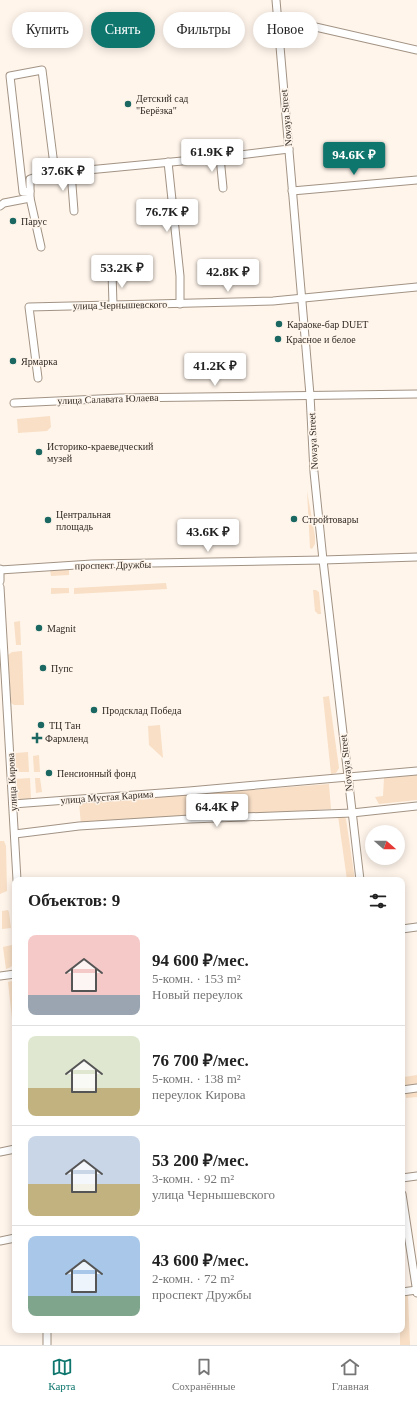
<!DOCTYPE html>
<html lang="ru">
<head>
<meta charset="utf-8">
<style>
	:root { --surface:#fff; --page:#f2f2f2; --text:#222; --muted:#767676; --line:#e0e0e0; --accent:#0f766e }
	body { margin:0; font-family:Georgia,serif; background:var(--page); color:var(--text); height:100vh; display:flex; flex-direction:column; font-size:15px; white-space:nowrap }
	* { box-sizing:border-box; margin:0 }
	p { font-size:13px; color:var(--muted) }
	.icon { flex:none; width:22px; height:22px; fill:none; stroke:currentColor; stroke-width:2; stroke-linecap:round; stroke-linejoin:round }
	.map { position:relative; flex:1; overflow:hidden }
	.details { position:absolute; left:12px; top:877px; width:393px; height:456px; display:flex; flex-direction:column; background:var(--surface); border-radius:8px; box-shadow:0 2px 10px #0003 }
	.details>* { flex:none }
	.top-card { position:absolute; left:12px; top:12px; width:393px; height:36px; display:flex; gap:8px }
	.needle { width:26px; rotate:110deg }
	.fabs { position:absolute; left:365px; top:825px; display:grid; gap:8px }
	.fabs a { display:grid; place-items:center; width:40px; height:40px; border-radius:50%; background:var(--surface); box-shadow:0 2px 10px #0003; font-size:20px }
	.price { position:absolute; translate:-50% -34px; padding:0 9px; border-radius:4px; background:#fff; color:#222; font-size:13px; line-height:26px; filter:drop-shadow(0 1px 2px #0008) }
	.price::after { content:''; position:absolute; left:50%; top:24px; width:12px; height:9px; margin-left:-6px; background:inherit; clip-path:polygon(0 0,100% 0,50% 100%) }
	.price.selected { background:var(--accent); color:#fff }
	ul { padding:0; list-style:none }
	li { display:flex; align-items:center; gap:12px; height:100px; padding:0 16px }
	li+li { border-top:1px solid var(--line) }
	li span { display:grid; place-items:center; flex:none; width:112px; height:80px; border-radius:8px; color:#555 }
	li>.icon { margin-inline-start:auto }
	span .icon { width:48px; height:48px; fill:#fffc; stroke-width:1 }
	li b { font-size:17px }
	h2 { display:flex; justify-content:space-between; align-items:center; height:48px; padding:0 16px; font-size:17px }
	.pill { padding:0 14px; border-radius:18px; background:var(--surface); box-shadow:0 2px 10px #0003; font-size:14px; line-height:36px }
	.pill.selected { background:var(--accent); color:#fff }
	.dock { display:flex; justify-content:space-around; align-items:center; height:56px; border-top:1px solid var(--line); background:var(--surface); font-size:11px; color:var(--muted) }
	.dock a { display:grid; justify-items:center; gap:2px }
	.dock .selected { color:var(--accent) }
	.map>svg:first-child { display:block }
	.green { fill:#f8dfc6 }
	.lines { fill:none; stroke-linecap:round; stroke-linejoin:round }
	.street-casing { stroke:#a29384; stroke-width:9 }
	.street { stroke:#fff; stroke-width:7 }
	.poi-dot { fill:#1b6762; stroke:#fff5eb; stroke-width:1.5 }
	.labels { text-anchor:middle; dominant-baseline:central; stroke-width:3; stroke-linejoin:round; paint-order:stroke }
	.poi-label { font-size:10px; fill:#322c26; stroke:#fff5eb; text-anchor:start }
	.street-label { font-size:10px; fill:#322c26; stroke:#fff5eb }
</style>
</head>
<body>
<div class="map">
<svg width="417" height="1345" viewBox="0 0 417 1345">
	<rect width="100%" height="100%" fill="#fff5eb"/>
	<g class="green">
		<polygon points="50,416 51,427 47,431 18,433 17,419"/>
		<polygon points="307,491 315,536 315,544 312,549 310,548"/>
		<polygon points="50,570 69,570 69,575 51,576"/>
		<polygon points="166,583 167,589 74,594 74,588"/>
		<polygon points="51,588 69,588 69,593 51,594"/>
		<polygon points="316,590 319,592 321,614 318,614 315,611 313,590"/>
		<polygon points="20,621 21,645 16,645 14,622"/>
		<polygon points="22,651 24,705 14,705 11,703 8,655 12,652"/>
		<polygon points="329,696 339,768 336,773 331,774 323,697"/>
		<polygon points="160,725 163,758 149,745 148,726"/>
		<polygon points="28,752 29,772 14,772 14,754 16,753"/>
		<polygon points="39,755 40,772 34,772 33,756"/>
		<polygon points="417,775 417,800 379,804 375,797 383,796 384,778"/>
		<polygon points="30,778 31,799 20,799 16,796 14,779"/>
		<polygon points="35,778 40,778 42,792 36,793"/>
		<polygon points="329,784 331,809 81,825 79,803"/>
		<polygon points="338,816 344,816 346,819 355,880 347,880"/>
		<polygon points="0,841 4,841 6,846 7,891 0,894"/>
		<polygon points="8,910 9,912 11,928 2,929 2,911"/>
		<path d="M12 945C14 956 19 966 6 969L3 947Z"/>
		<polygon points="11,981 15,983 15,1018 12,1019 8,982"/>
		<polygon points="417,1075 417,1097 406,1098 404,1077"/>
		<polygon points="402,1295 408,1295 410,1345 400,1345 400,1330 402,1330"/>
	</g>
	<g class="lines">
		<g class="street-casing">
			<g id="street">
				<polyline points="276,0 310,395 314,472 323,560 360,880"/>
				<polyline points="278,23 298,23 417,50"/>
				<polyline points="220,157 223,188"/>
				<polyline points="168,162 180,276 180,304"/>
				<polyline points="71,172 74,211"/>
				<polyline points="30,191 23,192 10,76 42,70 55,173"/>
				<polyline points="292,191 417,180"/>
				<polyline points="30,198 41,247"/>
				<polyline points="0,206 4,203 30,198 30,179 46,174 224,157 289,149"/>
				<polyline points="112,272 113,305"/>
				<polyline points="38,378 29,307 273,301 417,287"/>
				<polyline points="14,403 120,398 417,394"/>
				<polyline points="0,569 0,581"/>
				<polyline points="0,570 92,564 323,560 417,557"/>
				<polyline points="0,587 17,880"/>
				<polyline points="13,804 189,791 417,771"/>
				<polyline points="15,834 79,826 190,819 352,813 417,806"/>
				<polyline points="402,929 417,927"/>
				<polyline points="0,976 15,974"/>
				<polyline points="402,1090 417,1088"/>
				<polyline points="0,1152 15,1149"/>
				<polyline points="402,1178 417,1176"/>
				<polyline points="402,1194 417,1293"/>
				<polyline points="0,1241 15,1238"/>
				<polyline points="402,1292 417,1290"/>
				<polyline points="47,1330 47,1345"/>
			</g>
		</g>
		<use href="#street" class="street"/>
	</g>
	<g class="poi-dot">
		<circle cx="128" cy="104" r="4"/>
		<circle cx="13" cy="221" r="4"/>
		<circle cx="279" cy="324" r="4"/>
		<circle cx="278" cy="339" r="4"/>
		<circle cx="13" cy="361" r="4"/>
		<circle cx="39" cy="452" r="4"/>
		<circle cx="294" cy="519" r="4"/>
		<circle cx="48" cy="520" r="4"/>
		<circle cx="39" cy="628" r="4"/>
		<circle cx="43" cy="668" r="4"/>
		<circle cx="94" cy="710" r="4"/>
		<circle cx="41" cy="725" r="4"/>
		<path d="M35 732h4v4h4v4h-4v4h-4v-4h-4v-4h4z"/>
		<circle cx="49" cy="773" r="4"/>
	</g>
	<g class="labels">
		<g class="poi-label">
			<text x="136" y="98">Детский сад<tspan x="136" dy="12">"Берёзка"</tspan></text>
			<text x="21" y="221">Парус</text>
			<text x="287" y="324">Караоке-бар DUET</text>
			<text x="286" y="339">Красное и белое</text>
			<text x="21" y="361">Ярмарка</text>
			<text x="47" y="446">Историко-краеведческий<tspan x="47" dy="12">музей</tspan></text>
			<text x="56" y="514">Центральная<tspan x="56" dy="12">площадь</tspan></text>
			<text x="302" y="519">Стройтовары</text>
			<text x="47" y="628">Magnit</text>
			<text x="51" y="668">Пупс</text>
			<text x="102" y="710">Продсклад Победа</text>
			<text x="49" y="725">ТЦ Тан</text>
			<text x="45" y="738">Фармленд</text>
			<text x="57" y="773">Пенсионный фонд</text>
		</g>
		<g class="street-label">
			<text transform="translate(286 118) rotate(-95)">Novaya Street</text>
			<text transform="translate(120 305) rotate(-1)">улица Чернышевского</text>
			<text transform="translate(108 399) rotate(-2)">улица Салавата Юлаева</text>
			<text transform="translate(313 441) rotate(-93)">Novaya Street</text>
			<text transform="translate(113 565) rotate(-1)">проспект Дружбы</text>
			<text transform="translate(346 763) rotate(-96)">Novaya Street</text>
			<text transform="translate(12 782) rotate(-93)">улица Кирова</text>
			<text transform="translate(107 797) rotate(-4)">улица Мустая Карима</text>
		</g>
	</g>
</svg>
<div class="fabs">
<a><svg class="needle" viewBox="-14 -14 28 28"><path d="M0-13l5 13h-10z" fill="#e53935"/><path d="M0 13l5-13h-10z" fill="#767676"/></svg></a>
</div>
<b class="price" style="left:212px;top:173px">61.9K ₽</b>
<b class="price selected" style="left:354px;top:176px">94.6K ₽</b>
<b class="price" style="left:63px;top:192px">37.6K ₽</b>
<b class="price" style="left:167px;top:233px">76.7K ₽</b>
<b class="price" style="left:122px;top:289px">53.2K ₽</b>
<b class="price" style="left:228px;top:293px">42.8K ₽</b>
<b class="price" style="left:215px;top:387px">41.2K ₽</b>
<b class="price" style="left:208px;top:553px">43.6K ₽</b>
<b class="price" style="left:217px;top:828px">64.4K ₽</b>
<div class="top-card">
<a class="pill">Купить</a>
<a class="pill selected">Снять</a>
<a class="pill">Фильтры</a>
<a class="pill">Новое</a>
</div>
<section class="details">
<h2>Объектов: 9<svg class="icon" aria-label="filters" viewBox="0 0 24 24"><path d="M4 7h16M4 17h16"/><circle cx="9" cy="7" r="2"/><circle cx="15" cy="17" r="2"/></svg></h2>
<ul>
<li><span style="background:linear-gradient(#f6c9c9 75%,#9aa5b1 0)"><svg class="icon" aria-label="home" viewBox="0 0 24 24"><path d="M3 11l9-7 9 7M6 9v11h12V9"/></svg></span><div><b>94 600 ₽/мес.</b><p>5-комн. · 153 m²</p><p>Новый переулок</p></div></li>
<li><span style="background:linear-gradient(#dfe7d0 65%,#c2b280 0)"><svg class="icon" aria-label="home" viewBox="0 0 24 24"><path d="M3 11l9-7 9 7M6 9v11h12V9"/></svg></span><div><b>76 700 ₽/мес.</b><p>5-комн. · 138 m²</p><p>переулок Кирова</p></div></li>
<li><span style="background:linear-gradient(#c9d6e8 60%,#c2b280 0)"><svg class="icon" aria-label="home" viewBox="0 0 24 24"><path d="M3 11l9-7 9 7M6 9v11h12V9"/></svg></span><div><b>53 200 ₽/мес.</b><p>3-комн. · 92 m²</p><p>улица Чернышевского</p></div></li>
<li><span style="background:linear-gradient(#a9c7e8 75%,#7fa58c 0)"><svg class="icon" aria-label="home" viewBox="0 0 24 24"><path d="M3 11l9-7 9 7M6 9v11h12V9"/></svg></span><div><b>43 600 ₽/мес.</b><p>2-комн. · 72 m²</p><p>проспект Дружбы</p></div></li>
</ul>
</section>
</div>
<nav class="dock">
<a class="selected"><svg class="icon" aria-label="map" viewBox="0 0 24 24"><path d="M3 6l6-2 6 2 6-2v14l-6 2-6-2-6 2zM9 4v14M15 6v14"/></svg>Карта</a>
<a><svg class="icon" aria-label="saved" viewBox="0 0 24 24"><path d="M7 4h10v16l-5-4-5 4z"/></svg>Сохранённые</a>
<a><svg class="icon" aria-label="home" viewBox="0 0 24 24"><path d="M3 11l9-7 9 7M6 9v11h12V9"/></svg>Главная</a>
</nav>
</body>
</html>
